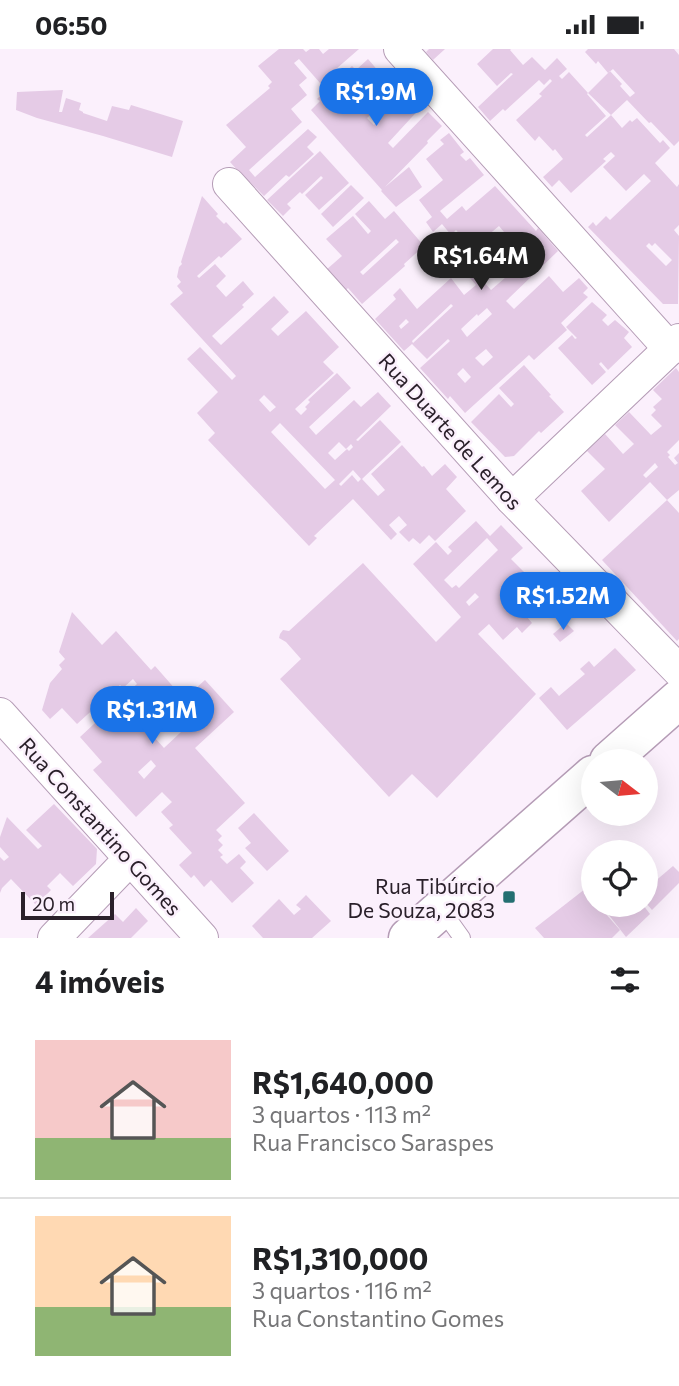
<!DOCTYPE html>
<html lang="pt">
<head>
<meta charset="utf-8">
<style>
	:root { --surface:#fff; --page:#f6f6f6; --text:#202124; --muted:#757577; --line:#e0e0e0; --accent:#1a73e8 }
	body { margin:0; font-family:Commissioner,sans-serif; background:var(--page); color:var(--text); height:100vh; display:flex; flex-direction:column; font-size:26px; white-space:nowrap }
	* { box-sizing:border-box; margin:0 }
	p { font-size:23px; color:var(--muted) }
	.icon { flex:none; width:38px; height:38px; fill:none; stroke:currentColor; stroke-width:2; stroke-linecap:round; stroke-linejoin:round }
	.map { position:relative; height:889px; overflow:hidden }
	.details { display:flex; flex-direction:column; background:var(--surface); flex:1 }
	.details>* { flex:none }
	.needle { width:46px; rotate:106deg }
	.fabs { position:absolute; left:581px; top:700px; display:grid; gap:14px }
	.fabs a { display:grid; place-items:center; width:77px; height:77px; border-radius:50%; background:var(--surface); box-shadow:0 7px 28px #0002; font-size:35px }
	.scale { position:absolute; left:21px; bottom:18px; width:93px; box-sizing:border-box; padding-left:7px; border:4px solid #2a202a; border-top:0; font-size:19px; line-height:24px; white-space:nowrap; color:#2a202a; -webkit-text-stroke:5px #fbf0fc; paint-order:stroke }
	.price { position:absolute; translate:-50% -60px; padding:0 16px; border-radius:24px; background:var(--accent); color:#fff; font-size:23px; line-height:46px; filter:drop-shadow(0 2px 4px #0008) }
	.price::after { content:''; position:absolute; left:50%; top:42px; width:21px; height:16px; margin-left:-10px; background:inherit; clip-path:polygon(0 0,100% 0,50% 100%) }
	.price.current { background:#222; color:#fff }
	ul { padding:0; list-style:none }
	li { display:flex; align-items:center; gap:21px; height:175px; padding:0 35px }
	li+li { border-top:2px solid var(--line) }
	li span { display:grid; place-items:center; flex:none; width:196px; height:140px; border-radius:0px; color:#555 }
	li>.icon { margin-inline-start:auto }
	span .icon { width:84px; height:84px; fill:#fffc; stroke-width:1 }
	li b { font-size:30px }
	h2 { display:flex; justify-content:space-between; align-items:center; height:84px; padding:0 35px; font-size:30px }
	.status { display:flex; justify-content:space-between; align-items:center; height:49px; padding:0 35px; background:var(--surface); direction:ltr }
	.status svg { height:19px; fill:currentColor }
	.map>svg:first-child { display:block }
	.building { fill:#e5cbe6; fill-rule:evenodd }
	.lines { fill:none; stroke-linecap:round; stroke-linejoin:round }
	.lane-casing { stroke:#b59cb6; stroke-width:18 }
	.street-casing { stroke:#b59cb6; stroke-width:34 }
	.secondary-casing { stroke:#b59cb6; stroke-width:41 }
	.lane { stroke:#fff; stroke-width:16 }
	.street { stroke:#fff; stroke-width:32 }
	.secondary { stroke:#fff; stroke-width:38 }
	.poi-dot { fill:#236f71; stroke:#fbf0fc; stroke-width:2.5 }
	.labels { text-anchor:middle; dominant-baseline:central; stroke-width:5; stroke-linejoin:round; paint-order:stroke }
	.street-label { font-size:21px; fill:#2a202a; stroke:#fbf0fc }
	.poi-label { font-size:21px; fill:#2a202a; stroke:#fbf0fc; text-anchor:end }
</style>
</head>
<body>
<div class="status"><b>06:50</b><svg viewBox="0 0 49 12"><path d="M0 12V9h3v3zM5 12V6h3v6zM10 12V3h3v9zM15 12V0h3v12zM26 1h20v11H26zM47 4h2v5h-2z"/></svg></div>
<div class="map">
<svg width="679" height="889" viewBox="0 0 679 889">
	<rect width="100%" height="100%" fill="#fbf0fc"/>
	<g class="building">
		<polygon points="279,0 303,0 306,3 310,0 319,0 323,5 329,0 359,0 320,34 299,10 294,14 307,29 299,36 307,46 291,60 302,73 249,121 255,128 308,80 317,88 307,98 314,105 289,128 286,126 264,147 250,133 249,134 230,113 246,98 226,76 270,39 268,37 272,33 258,17"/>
		<polygon points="429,0 445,0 433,11 426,3"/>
		<path d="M493 0H511L510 1 523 16 532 8 545 21 557 9 567 20 559 27 562 30 569 23 588 44 610 22 622 35 620 37 630 48 635 44 613 20 608 24 598 12 596 15 585 3 588 0H674L679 6V92L674 97 651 73 649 74 627 51 611 66 622 79 630 71 632 73 637 69 660 94 663 91 670 99 655 114 677 138 679 135V176L674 181 679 187 678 255H663L588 178 593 173 596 177 606 167 610 171 651 132 644 125 626 142 603 118 615 107 611 103 603 110 606 112 571 144 559 131 552 138 543 128 563 110 555 100 553 102 539 87 535 92 516 71 542 47 539 45 552 32 550 30 544 36 539 31 505 62 503 60 490 72 478 58 513 25 511 24 497 37 477 15ZM588 44 611 66 587 88 585 86 606 67 587 45ZM649 194 652 197 655 194 672 211 666 217 646 197Z"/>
		<polygon points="368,10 380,24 384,20 397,32 374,56 377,59 367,69 374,76 406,42 422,57 388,94 393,99 428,63 442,77 427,92 428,94 385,138 409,118 422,138 396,158 381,142 382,141 311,61 320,52 317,50 352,17 356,21"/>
		<polygon points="63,41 59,63 62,63 66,49 81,54 79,61 83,63 83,64 107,72 112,57 129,61 131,56 183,72 172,108 103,87 37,69 16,61 17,43"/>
		<path d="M449 84 464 103 460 106 466 112 470 109 484 126 440 162 447 170 462 157 466 162 495 137 536 182 538 179 558 202 506 252 514 260 549 227 563 243 579 229 588 239 583 244 588 248 561 274 567 281 534 311 529 306 465 364 450 347 448 350 420 319 450 292 448 290 427 310 412 295 404 302 375 270 396 250 393 246 400 239 417 260 451 229 464 246 476 236 457 214 464 207 470 213 504 183 499 177 487 187 485 185 470 197 456 181 451 186 442 175 433 183 426 173 432 168 419 151 443 131 426 110 444 95 440 91ZM521 195 531 206 491 241 482 231ZM451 255 453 257 413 294 412 292ZM487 259 492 265 467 288 461 280 477 265 478 267ZM406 270 409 273 401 280 399 277ZM486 300 493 308 483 317 475 309ZM463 319 471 328 465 334 457 325Z"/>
		<polygon points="320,102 349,134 319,161 305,146 323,129 321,127 302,145 300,143 287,155 291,159 283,167 267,151"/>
		<polygon points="351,136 364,149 333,178 321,165"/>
		<path d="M202 147 218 165 216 167 224 175 226 173 242 190 221 209 219 207 197 227 199 229 215 215 226 227 216 237 226 248 243 232 254 245 242 256 244 258 212 287 221 296 274 247 289 263 271 280 278 287 306 262 339 298 323 313 334 324 295 360 301 366 307 360 305 358 310 353 308 351 337 324 351 339 309 378 316 386 354 351 361 358 378 343 391 357 356 391 358 392 380 371 401 393 362 430 378 447 385 441 371 425 402 396 422 418 424 417 432 427 445 415 457 428 446 440 466 462 435 492 429 486 420 495 413 489 409 493 399 483 407 476 399 467 389 476 397 485 391 491 353 450 314 487 317 489 309 497 208 391 215 384 197 364 218 343 187 310 200 298 232 331 236 327 170 255 183 244 177 237 181 233 177 228 179 218 182 215 181 213ZM264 346 276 358 270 363 259 351ZM280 374 335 431 325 440 271 383ZM339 393 346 400 351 395 353 398 349 402 347 400 335 411 328 404ZM353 421 361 430 358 433 352 426 341 437 339 435Z"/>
		<path d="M369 152 385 170 394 162 424 197 404 215 405 217 362 255 348 239 346 241 326 221 342 207 326 190 353 167 368 185 371 182 355 165ZM396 190 399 193 363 226 360 223Z"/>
		<polygon points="592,253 607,266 602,271 608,277 615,271 629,283 624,289 632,298 608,321 601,313 599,315 606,323 592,336 558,299 572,286 575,290 577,289 566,278"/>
		<polygon points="524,316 551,346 549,347 564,363 541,384 539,382 514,407 505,408 471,373 499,345 511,358 514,355 499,339"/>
		<path d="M676 319 679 323V391L667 403 670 406 668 408 675 416 678 414 674 409 679 404V441L667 451 650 433 609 473 581 442 605 420 587 402 605 385 623 405 634 395 615 376 629 363 651 386 662 377 651 366 656 361 653 358 662 350 653 341ZM655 414 658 418 646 429 643 426Z"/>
		<polygon points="667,451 679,464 679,590 677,592 602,511"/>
		<path d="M476 472 490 487 501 476 523 499 511 510 534 533 545 523 567 547 549 565 540 556 527 568 532 574 522 584 517 578 503 591 489 575 478 585 536 645 437 749 412 725 389 748 280 630 301 610 286 593 279 589 280 585 283 581 289 582 363 514 436 593 461 568 413 515 436 493 448 506 452 502 448 498ZM487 489 498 501 459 539 456 536 452 539 444 531ZM475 544 479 548 469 557 466 553Z"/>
		<path d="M72 563 102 596 116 582 151 621 155 617 184 650 205 631 234 663 195 699 245 754 216 781 222 787 218 791 223 796 218 801 223 806 220 808 227 815 239 805 246 813 240 819 254 834 232 854 211 831 204 838 194 826 191 829 179 816 192 804 169 779 173 776 161 763 172 753 162 743 136 768 93 721 102 713 80 688 137 635 133 630 123 639 120 636 77 675 62 659 50 670 42 661 50 634 62 620 59 616 65 610 59 603ZM149 648 181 683 164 699 142 675 138 679 127 667ZM151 711 156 717 144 730 138 723Z"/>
		<polygon points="566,574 574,582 560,593 553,585"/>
		<polygon points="615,599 636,621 567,681 539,649 551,638 559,647 585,625 580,620 589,612 594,618"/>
		<polygon points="54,755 97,800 96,815 73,837 60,824 47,837 51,841 36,856 11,830 2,839 0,844 0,808 4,812 9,808 0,798 0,788 7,768 38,800 42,797 26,781"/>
		<polygon points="254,764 289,802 267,822 245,799 251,794 238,779"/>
		<polygon points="673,817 679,823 679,834 652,861 646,854 646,840"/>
		<polygon points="585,840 593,850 593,856 598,856 620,881 612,889 544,889 535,879"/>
		<polygon points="306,846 331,872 312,889 263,889 252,877 279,850 294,866 301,860 296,856"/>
		<polygon points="601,856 643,856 650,865 626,888"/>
		<polygon points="136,859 148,872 131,889 88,889 115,865 123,873"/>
	</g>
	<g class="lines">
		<g class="lane-casing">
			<polyline id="lane" points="442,861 462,889"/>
		</g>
		<g class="street-casing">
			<g id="street">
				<polyline points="400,0 670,300"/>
				<polyline points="229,135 512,450 679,622"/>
				<polyline points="512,450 679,291"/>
				<polyline points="0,665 202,889"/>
				<polyline points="54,889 130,810"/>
			</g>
		</g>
		<g class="secondary-casing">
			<g id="secondary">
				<polyline points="609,712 679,650"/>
				<polyline points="408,889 593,726"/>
			</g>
		</g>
		<use href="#lane" class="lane"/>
		<use href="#street" class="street"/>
		<use href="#secondary" class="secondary"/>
	</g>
	<rect class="poi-dot" x="502" y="841" width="14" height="14" rx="3.5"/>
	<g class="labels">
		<g class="street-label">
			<text transform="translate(451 382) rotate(48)">Rua Duarte de Lemos</text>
			<text transform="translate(101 777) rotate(48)">Rua Constantino Gomes</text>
		</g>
		<g class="poi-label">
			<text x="495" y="836">Rua Tibúrcio<tspan x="495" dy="24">De Souza, 2083</tspan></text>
		</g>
	</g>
</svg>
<div class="fabs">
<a><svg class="needle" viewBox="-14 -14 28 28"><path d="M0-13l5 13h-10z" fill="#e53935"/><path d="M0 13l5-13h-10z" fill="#757577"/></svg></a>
<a><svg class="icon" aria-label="locate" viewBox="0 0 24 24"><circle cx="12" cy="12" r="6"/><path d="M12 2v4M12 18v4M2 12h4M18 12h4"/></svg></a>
</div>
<div class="scale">20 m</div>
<b class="price" style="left:376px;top:79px">R$1.9M</b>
<b class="price current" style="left:481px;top:243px">R$1.64M</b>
<b class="price" style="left:563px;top:583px">R$1.52M</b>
<b class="price" style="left:152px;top:697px">R$1.31M</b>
</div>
<section class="details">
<h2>4 imóveis<svg class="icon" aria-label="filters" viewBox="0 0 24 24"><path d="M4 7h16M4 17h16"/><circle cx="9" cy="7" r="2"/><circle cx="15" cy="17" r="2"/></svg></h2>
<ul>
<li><span style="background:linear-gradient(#f6c9c9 70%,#8fb573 0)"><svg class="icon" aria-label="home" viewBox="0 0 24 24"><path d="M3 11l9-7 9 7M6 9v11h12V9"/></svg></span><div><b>R$1,640,000</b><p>3 quartos · 113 m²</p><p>Rua Francisco Saraspes</p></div></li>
<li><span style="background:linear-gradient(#ffd9b3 65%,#8fb573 0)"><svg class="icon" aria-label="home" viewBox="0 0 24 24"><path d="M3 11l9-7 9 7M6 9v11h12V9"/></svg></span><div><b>R$1,310,000</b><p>3 quartos · 116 m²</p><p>Rua Constantino Gomes</p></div></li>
</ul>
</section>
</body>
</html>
